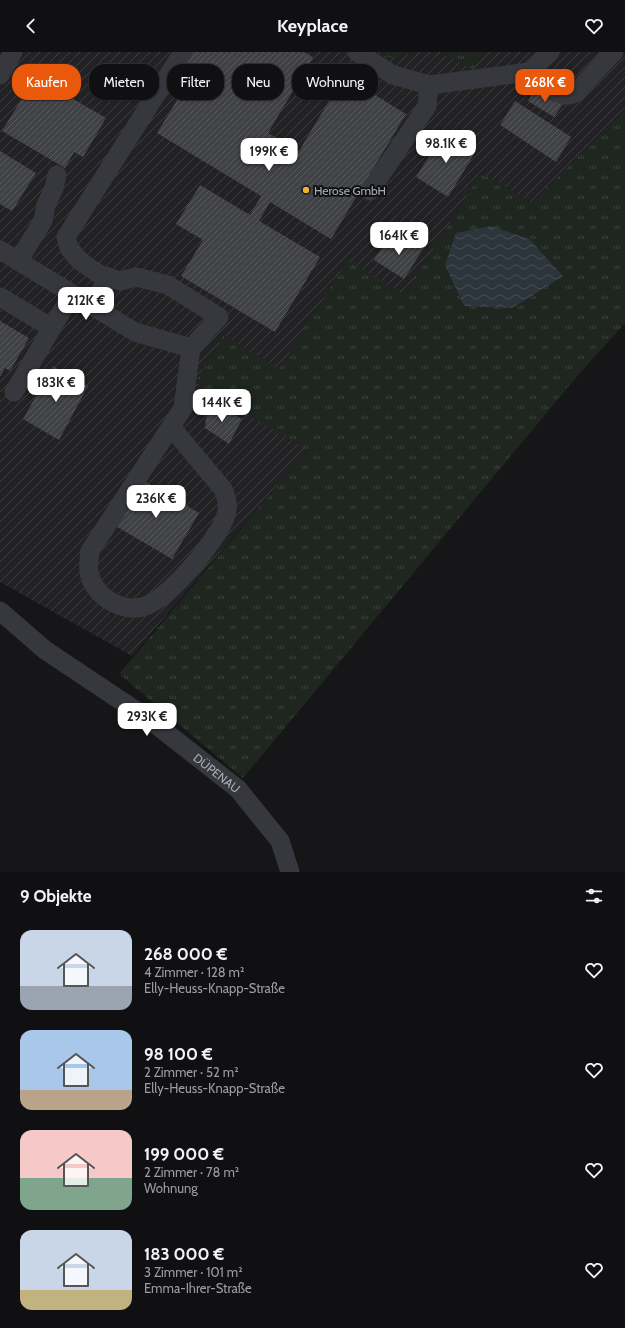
<!DOCTYPE html>
<html lang="de">
<head>
<meta charset="utf-8">
<style>
	:root { --surface:#101012; --page:#1e1e20; --text:#f1f3f6; --muted:#9c9d9f; --line:#303032; --accent:#ea580c }
	body { margin:0; font-family:Cabin,sans-serif; background:var(--page); color:var(--text); height:100vh; display:flex; flex-direction:column; font-size:15px; white-space:nowrap }
	* { box-sizing:border-box; margin:0 }
	p { font-size:13px; color:var(--muted) }
	.icon { flex:none; width:22px; height:22px; fill:none; stroke:currentColor; stroke-width:2; stroke-linecap:round; stroke-linejoin:round }
	.map { position:relative; height:820px; overflow:hidden }
	.side { display:flex; flex-direction:column; background:var(--surface); flex:1 }
	.side>* { flex:none }
	.hud { position:absolute; left:12px; top:12px; width:400px; height:36px; display:flex; gap:8px }
	.price { position:absolute; translate:-50% -34px; padding:0 9px; border-radius:8px; background:#fff; color:#222; font-size:13px; line-height:26px; filter:drop-shadow(0 1px 2px #0008) }
	.price::after { content:''; position:absolute; left:50%; top:24px; width:12px; height:9px; margin-left:-6px; background:inherit; clip-path:polygon(0 0,100% 0,50% 100%) }
	.price.current { background:var(--accent); color:#fff }
	ul { padding:0; list-style:none }
	li { display:flex; align-items:center; gap:12px; height:100px; padding:0 20px }
	li span { display:grid; place-items:center; flex:none; width:112px; height:80px; border-radius:12px; color:#555 }
	li>.icon { margin-inline-start:auto }
	span .icon { width:48px; height:48px; fill:#fffc; stroke-width:1 }
	li b { font-size:17px }
	h2 { display:flex; justify-content:space-between; align-items:center; height:48px; padding:0 20px; font-size:17px }
	.chip { padding:0 14px; border-radius:16px; background:var(--surface); box-shadow:0 1px 3px #0004,0 0 0 1px var(--line); font-size:14px; line-height:36px }
	.chip.current { background:var(--accent); color:#fff }
	header { display:flex; justify-content:space-between; align-items:center; height:52px; padding:0 20px; background:var(--surface); font-size:18px; font-weight:700 }
	.map>svg:first-child { display:block }
	.industrial { fill:url(#industrial-furrows) }
	.grass { fill:url(#grass-tufts) }
	.water { fill:url(#water-waves) }
	.building { fill:url(#building-hatch) }
	.lines { fill:none; stroke-linecap:round; stroke-linejoin:round }
	.minor { stroke:#37383d; stroke-width:19 }
	.poi-dot { fill:#f2b134; stroke:#111113; stroke-width:1.5 }
	.labels { text-anchor:middle; dominant-baseline:central; stroke-width:4; stroke-linejoin:round; paint-order:stroke }
	.poi-label { font-size:12px; fill:#a8adb8; stroke:#111113; text-anchor:start }
	.street-label { font-size:12px; fill:#a8adb8; stroke:#111113 }
</style>
</head>
<body>
<header><svg class="icon" aria-label="back" viewBox="0 0 24 24"><path d="M15 5l-7 7 7 7"/></svg>Keyplace<svg class="icon" aria-label="heart" viewBox="0 0 24 24"><path d="M12 20l-8-8c-3-5 5-10 8-4 3-6 11-1 8 4z"/></svg></header>
<div class="map">
<svg width="625" height="820" viewBox="0 0 625 820">
	<defs>
		<pattern id="industrial-furrows" width="10" height="10" patternUnits="userSpaceOnUse"><rect width="10" height="10" fill="#222225"/><path d="M-1 1l2-2M0 10L10 0M9 11l2-2" fill="none" stroke="#3f3f43"/></pattern>
		<pattern id="grass-tufts" width="24" height="20" patternUnits="userSpaceOnUse"><rect width="24" height="20" fill="#1e261f"/><path d="M3 7l-1-3M5 7V3M7 7l1-3M15 17l-1-3M17 17v-4M19 17l1-3" fill="none" stroke="#3c433d"/></pattern>
		<pattern id="water-waves" width="16" height="10" patternUnits="userSpaceOnUse"><rect width="16" height="10" fill="#2c353c"/><path d="M0 5q4-4 8 0t8 0" fill="none" stroke="#485056"/></pattern>
		<pattern id="building-hatch" width="6" height="6" patternUnits="userSpaceOnUse"><rect width="6" height="6" fill="#404145"/><path d="M-1 1l2-2M0 6l6-6M5 7l2-2" fill="none" stroke="#595a5e"/></pattern>
	</defs>
	<rect width="100%" height="100%" fill="#161618"/>
	<polygon class="industrial" points="0,0 380,0 389,6 414,0 440,0 472,17 484,0 625,0 625,57 532,151 481,121 307,398 132,604 0,530"/>
	<g class="grass">
		<polygon points="380,0 414,0 389,6"/>
		<polygon points="440,0 484,0 472,17"/>
		<polygon points="625,57 625,271 573,329 243,726 119,622 307,398 195,330 224,283 279,317 348,208 404,243 481,121 532,151"/>
	</g>
	<polygon class="water" points="491,174 529,187 563,224 512,256 464,254 445,213 456,181"/>
	<g class="building">
		<polygon points="191,0 304,0 313,5 268,81 299,99 344,24 406,62 331,187 270,150 259,169 320,205 275,280 181,224 203,188 176,172 200,133 250,163 261,144 157,81 191,25 180,18"/>
		<polygon points="554,23 566,30 562,37 550,29"/>
		<polygon points="35,25 106,66 83,105 74,100 65,116 2,79"/>
		<polygon points="536,36 563,52 554,65 528,49"/>
		<polygon points="515,49 571,85 556,110 500,73"/>
		<polygon points="445,79 476,99 448,145 416,125"/>
		<polygon points="0,99 36,121 12,159 0,152"/>
		<polygon points="401,182 423,197 404,227 374,208 388,186 395,191"/>
		<polygon points="0,269 29,286 10,319 5,316 0,325"/>
		<polygon points="53,314 88,334 59,388 23,367"/>
		<polygon points="212,350 242,367 229,392 205,376 206,366"/>
		<polygon points="141,427 199,461 172,507 114,473"/>
	</g>
	<g class="lines">
		<g class="minor">
			<polyline points="357,0 393,23 429,33 529,20 550,0"/>
			<path d="M529 20C541 29 559 50 575 41L614 0"/>
			<polyline points="0,23 13,0"/>
			<polyline points="370,139 427,54 429,33"/>
			<polyline points="0,198 135,280 191,296"/>
			<polyline points="18,209 43,169 46,153 54,136 57,123"/>
			<polyline points="0,245 52,276"/>
			<polyline points="92,254 108,225"/>
			<polyline points="14,340 72,242"/>
			<path d="M171 375 223 437C227 445 229 453 226 463 218 488 168 549 142 555 128 559 112 552 102 543 88 530 87 517 90 499L183 356 191 296 219 265 168 233 136 225 120 229 99 222 80 209 69 196 66 185 183 0"/>
			<path id="s1" d="M0 559 45 598 150 668 238 737 280 789 290 820"/>
		</g>
	</g>
	<circle class="poi-dot" cx="306" cy="138" r="4"/>
	<g class="labels">
		<g class="poi-label">
			<text x="314" y="138">Herose GmbH</text>
		</g>
		<g class="street-label">
			<text stroke="none"><textPath href="#s1" startOffset="271">DÜPENAU</textPath></text>
		</g>
	</g>
</svg>
<b class="price current" style="left:545px;top:51px">268K €</b>
<b class="price" style="left:446px;top:112px">98.1K €</b>
<b class="price" style="left:269px;top:120px">199K €</b>
<b class="price" style="left:399px;top:204px">164K €</b>
<b class="price" style="left:86px;top:269px">212K €</b>
<b class="price" style="left:56px;top:351px">183K €</b>
<b class="price" style="left:222px;top:371px">144K €</b>
<b class="price" style="left:156px;top:467px">236K €</b>
<b class="price" style="left:147px;top:685px">293K €</b>
<div class="hud">
<a class="chip current">Kaufen</a>
<a class="chip">Mieten</a>
<a class="chip">Filter</a>
<a class="chip">Neu</a>
<a class="chip">Wohnung</a>
</div>
</div>
<section class="side">
<h2>9 Objekte<svg class="icon" aria-label="filters" viewBox="0 0 24 24"><path d="M4 7h16M4 17h16"/><circle cx="9" cy="7" r="2"/><circle cx="15" cy="17" r="2"/></svg></h2>
<ul>
<li><span style="background:linear-gradient(#c9d6e8 70%,#9aa5b1 0)"><svg class="icon" aria-label="home" viewBox="0 0 24 24"><path d="M3 11l9-7 9 7M6 9v11h12V9"/></svg></span><div><b>268 000 €</b><p>4 Zimmer · 128 m²</p><p>Elly-Heuss-Knapp-Straße</p></div><svg class="icon" aria-label="heart" viewBox="0 0 24 24"><path d="M12 20l-8-8c-3-5 5-10 8-4 3-6 11-1 8 4z"/></svg></li>
<li><span style="background:linear-gradient(#a9c7e8 75%,#b9a48a 0)"><svg class="icon" aria-label="home" viewBox="0 0 24 24"><path d="M3 11l9-7 9 7M6 9v11h12V9"/></svg></span><div><b>98 100 €</b><p>2 Zimmer · 52 m²</p><p>Elly-Heuss-Knapp-Straße</p></div><svg class="icon" aria-label="heart" viewBox="0 0 24 24"><path d="M12 20l-8-8c-3-5 5-10 8-4 3-6 11-1 8 4z"/></svg></li>
<li><span style="background:linear-gradient(#f6c9c9 60%,#7fa58c 0)"><svg class="icon" aria-label="home" viewBox="0 0 24 24"><path d="M3 11l9-7 9 7M6 9v11h12V9"/></svg></span><div><b>199 000 €</b><p>2 Zimmer · 78 m²</p><p>Wohnung</p></div><svg class="icon" aria-label="heart" viewBox="0 0 24 24"><path d="M12 20l-8-8c-3-5 5-10 8-4 3-6 11-1 8 4z"/></svg></li>
<li><span style="background:linear-gradient(#c9d6e8 75%,#c2b280 0)"><svg class="icon" aria-label="home" viewBox="0 0 24 24"><path d="M3 11l9-7 9 7M6 9v11h12V9"/></svg></span><div><b>183 000 €</b><p>3 Zimmer · 101 m²</p><p>Emma-Ihrer-Straße</p></div><svg class="icon" aria-label="heart" viewBox="0 0 24 24"><path d="M12 20l-8-8c-3-5 5-10 8-4 3-6 11-1 8 4z"/></svg></li>
</ul>
</section>
</body>
</html>
